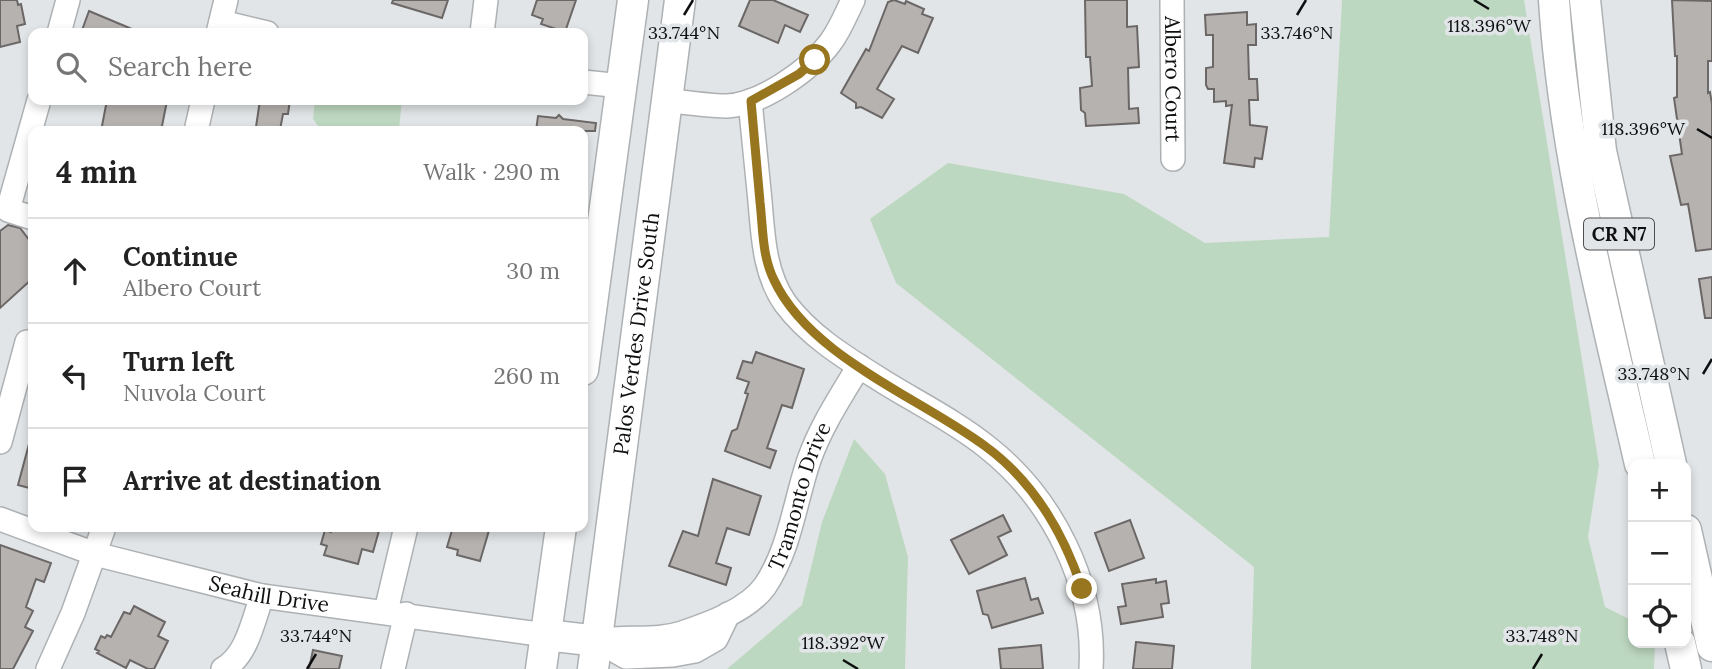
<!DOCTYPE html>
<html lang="en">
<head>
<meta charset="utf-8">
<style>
	body { margin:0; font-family:Lora,serif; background:#f6f6f6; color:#222 }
	.controls { position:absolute; right:21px; bottom:21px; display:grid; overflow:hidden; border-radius:14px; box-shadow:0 4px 10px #0003 }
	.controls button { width:63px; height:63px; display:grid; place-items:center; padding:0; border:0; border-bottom:2px solid #e0e0e0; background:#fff; color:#222; font:35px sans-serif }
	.stop { position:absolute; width:21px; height:21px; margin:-16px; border:5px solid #97761f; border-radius:50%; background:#fff }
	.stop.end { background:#97761f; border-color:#fff; box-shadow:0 2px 7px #0008 }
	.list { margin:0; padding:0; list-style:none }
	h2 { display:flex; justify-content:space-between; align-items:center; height:91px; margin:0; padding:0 28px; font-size:30px }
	h2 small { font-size:23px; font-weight:400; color:#767676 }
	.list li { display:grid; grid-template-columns:46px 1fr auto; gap:21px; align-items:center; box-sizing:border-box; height:105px; padding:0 28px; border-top:2px solid #e0e0e0 }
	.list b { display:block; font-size:26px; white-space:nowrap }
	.list p { margin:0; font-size:23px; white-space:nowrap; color:#767676 }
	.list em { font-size:23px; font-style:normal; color:#767676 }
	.icon { flex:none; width:38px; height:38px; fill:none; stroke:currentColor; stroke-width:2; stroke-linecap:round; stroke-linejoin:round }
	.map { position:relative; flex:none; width:1712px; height:669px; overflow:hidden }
	.search { position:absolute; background:#fff; box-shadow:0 4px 10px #0003; left:28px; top:28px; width:560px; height:77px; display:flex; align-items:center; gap:18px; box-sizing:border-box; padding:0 24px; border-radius:14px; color:#767676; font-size:26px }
	.panel { position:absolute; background:#fff; box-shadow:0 4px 10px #0003; left:28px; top:126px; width:560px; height:406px; border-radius:14px }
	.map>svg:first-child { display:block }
	.green { fill:#bdd8c0 }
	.building { fill:#b6b2b0; stroke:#6b6766; stroke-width:2 }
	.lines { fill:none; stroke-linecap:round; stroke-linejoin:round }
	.minor-casing { stroke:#aeb1b3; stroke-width:26 }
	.major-casing { stroke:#aeb1b3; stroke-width:33 }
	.minor { stroke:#fff; stroke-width:23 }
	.major { stroke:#fff; stroke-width:30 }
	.route { stroke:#97761f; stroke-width:9 }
	.ticks { fill:none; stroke:#0e0f10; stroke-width:2.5 }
	.labels { text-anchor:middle; stroke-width:7; stroke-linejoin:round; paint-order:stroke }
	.shield { fill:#e2e5e7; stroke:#4e4f50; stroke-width:2 }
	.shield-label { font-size:19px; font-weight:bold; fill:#0e0f10 }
	.street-label { font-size:21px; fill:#0e0f10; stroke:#e2e5e7 }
	.ticks-label { font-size:18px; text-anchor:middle; fill:#0e0f10; stroke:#e2e5e7; stroke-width:7; stroke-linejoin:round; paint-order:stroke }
</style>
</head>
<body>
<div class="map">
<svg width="1712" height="669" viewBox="0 0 1712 669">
	<rect width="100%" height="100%" fill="#e2e5e7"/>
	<path class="green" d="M1342,0H1524L1599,465L1588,537L1605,607L1633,621V643H1655L1654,669H1251L1254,567L896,283L870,219L948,163L1124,194L1205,243L1329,237Z
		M315,100H402L399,129L396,131H312L319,127L313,119Z
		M854,439L885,474L908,557L905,669H727L802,605L822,522Z"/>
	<path class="building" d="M0,0H17L18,5L21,4L25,24L17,26L20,42L0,47Z
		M393,0H448L442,18L392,3Z
		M537,0H576L565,32L541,24L543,19L532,15Z
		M750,0H773L808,15L800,32L785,25L778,43L739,26Z
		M894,0L905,4L906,1L924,9L922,14L933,18L918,53L902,46L877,89L894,99L882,118L861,107L856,108V103L841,93L866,49L869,51L888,2Z
		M1085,0H1127V27L1137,26L1139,67L1128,68L1129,109L1138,108L1139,123L1086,126L1085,113L1081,110L1080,88L1092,86L1090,57H1086Z
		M1672,0L1712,1V61H1708V93L1710,92L1712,104V249L1696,251L1688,204L1681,205L1670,156L1682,154L1674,98L1677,97V56H1675Z
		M89,11L139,32V33H81Z
		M1247,12V25L1256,24V45H1248L1249,79H1257L1258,100H1249L1250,125L1267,127L1262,159L1255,158L1254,167L1224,163L1232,105L1226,106V101L1214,102V89H1208L1206,85V68L1213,67V35H1206L1205,15Z
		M107,100L167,101L161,131H101Z
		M260,100H290L288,114H283L280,130L256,127Z
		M559,115L563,119L596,123L595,131H536L538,116L556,118Z
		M8,225L20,228L33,245V278L0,308V231Z
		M1712,277V318H1705L1699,279Z
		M756,352L804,369L792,408L782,405L767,448L776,451L770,468L725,451L732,431L737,429L748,394L745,393L749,382L737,378L743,361L752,363Z
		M29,444H33V489L18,485Z
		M713,479L761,496L749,535L727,528L716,563L731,568L726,585L669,566L683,531L698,536Z
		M1003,515L1011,531L998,537L1007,555L969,574L951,540Z
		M1130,520L1144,558L1109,571L1095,533Z
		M332,527H380L373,552L362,549L358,564L324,555L327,546L321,544L325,530L331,532Z
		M453,527H490L480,561L457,555L458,550L447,547Z
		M0,545L51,563L44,582L36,579L26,607L33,611L25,627L33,631L13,669H0Z
		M1025,578L1031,600L1038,598L1043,613L992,628L988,615L983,614L977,591Z
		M1156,579V583L1166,581L1169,603L1161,604L1163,617L1121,624L1118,607L1126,606L1122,584Z
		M134,606L165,622L158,636L168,641L154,669H148L130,660L126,668L97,653L99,651L95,649L101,636L105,638L107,635L111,637L124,612L130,614Z
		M1136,642L1174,646L1172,669H1133Z
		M1041,645L1043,669H1001L999,649Z
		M313,650L342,656L339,669H309Z"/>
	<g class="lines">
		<g class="minor-casing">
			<g id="minor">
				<path id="s1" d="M1172,0L1173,159"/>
				<path d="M221,22L267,33"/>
				<path d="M59,33L68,0"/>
				<path d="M218,33L226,0"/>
				<path d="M482,33L486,0"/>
				<path d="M583,82L622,86"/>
				<path d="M668,101C687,102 708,106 727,106C762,104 810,70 830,43C840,30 846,14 853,0"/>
				<path d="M750,101C753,131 756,161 759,191C763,228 762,270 785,303C810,337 849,360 884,382C918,403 956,422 987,447C1053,499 1096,585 1091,669"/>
				<path d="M196,131L203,100"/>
				<path d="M33,218L8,210L39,100"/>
				<path d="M0,442L27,342"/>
				<path id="s2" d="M0,519L95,554L262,596L546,635"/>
				<path d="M386,611L406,527"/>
				<path id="s3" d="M598,641C626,635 655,642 682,633C709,624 748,610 765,586C790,549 795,501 809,460C821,426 841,396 859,366"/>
				<path d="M598,641L626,657L673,655L695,651L716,639L728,614"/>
				<path d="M48,669L73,613L104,527"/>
				<path d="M223,669C247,656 253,621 262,596"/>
				<path d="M393,669L406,614"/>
			</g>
		</g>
		<g class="major-casing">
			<g id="major">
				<path d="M1554,0C1564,157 1605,311 1640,464"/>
				<path d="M1585,0L1601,151L1671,464"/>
				<path d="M583,370L633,0"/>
				<path d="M1686,530L1712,646"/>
				<path d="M546,635L598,641"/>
				<path d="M1680,643L1686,669"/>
				<path d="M541,669L561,527"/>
				<path id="s4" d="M593,669L680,0"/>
			</g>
		</g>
		<use href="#minor" class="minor"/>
		<use href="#major" class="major"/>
	</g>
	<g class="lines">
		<path class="route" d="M815,60L799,74L751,101C754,134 757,168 760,202C763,228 762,256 774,280C810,357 919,397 985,446C1033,481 1064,534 1082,589"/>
	</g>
	<path class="ticks" d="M1474,0L1489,9M684,15L693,0M1297,15L1306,0M1697,129L1712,138M1703,374L1712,359M843,660L858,669M307,669L316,654M1533,669L1542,654"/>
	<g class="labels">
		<rect class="shield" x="1584" y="218.5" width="70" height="31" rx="5"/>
		<g class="shield-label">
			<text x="1619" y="241">CR N7</text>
		</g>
		<g class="street-label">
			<text dy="7" stroke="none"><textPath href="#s1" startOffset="79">Albero Court</textPath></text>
			<text dy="7" stroke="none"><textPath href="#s4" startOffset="338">Palos Verdes Drive South</textPath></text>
			<text dy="7" stroke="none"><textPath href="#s3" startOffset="278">Tramonto Drive</textPath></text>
			<text dy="7" stroke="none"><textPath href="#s2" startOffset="280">Seahill Drive</textPath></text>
		</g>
	</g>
	<g class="ticks-label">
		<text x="1489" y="32">118.396°W</text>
		<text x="684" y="39">33.744°N</text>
		<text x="1297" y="39">33.746°N</text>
		<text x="1643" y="135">118.396°W</text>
		<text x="1654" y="380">33.748°N</text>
		<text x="316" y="642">33.744°N</text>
		<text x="1542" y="642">33.748°N</text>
		<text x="843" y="649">118.392°W</text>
	</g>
</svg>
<div class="controls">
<button>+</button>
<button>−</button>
<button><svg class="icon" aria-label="locate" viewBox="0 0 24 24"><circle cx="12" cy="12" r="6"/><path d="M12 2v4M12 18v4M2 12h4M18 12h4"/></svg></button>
</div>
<div class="stop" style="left:815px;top:60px"></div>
<div class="stop end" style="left:1082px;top:589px"></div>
<div class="search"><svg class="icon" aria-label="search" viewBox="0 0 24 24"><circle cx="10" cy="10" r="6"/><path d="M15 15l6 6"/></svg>Search here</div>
<section class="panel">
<h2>4 min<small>Walk · 290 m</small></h2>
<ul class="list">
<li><svg class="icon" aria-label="ahead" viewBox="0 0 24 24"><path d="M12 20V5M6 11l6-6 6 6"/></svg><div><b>Continue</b><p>Albero Court</p></div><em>30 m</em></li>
<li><svg class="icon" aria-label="left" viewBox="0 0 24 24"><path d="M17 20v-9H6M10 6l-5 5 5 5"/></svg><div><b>Turn left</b><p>Nuvola Court</p></div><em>260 m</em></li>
<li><svg class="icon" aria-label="arrive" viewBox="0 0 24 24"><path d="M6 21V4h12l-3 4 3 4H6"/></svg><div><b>Arrive at destination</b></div></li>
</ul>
</section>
</div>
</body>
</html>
